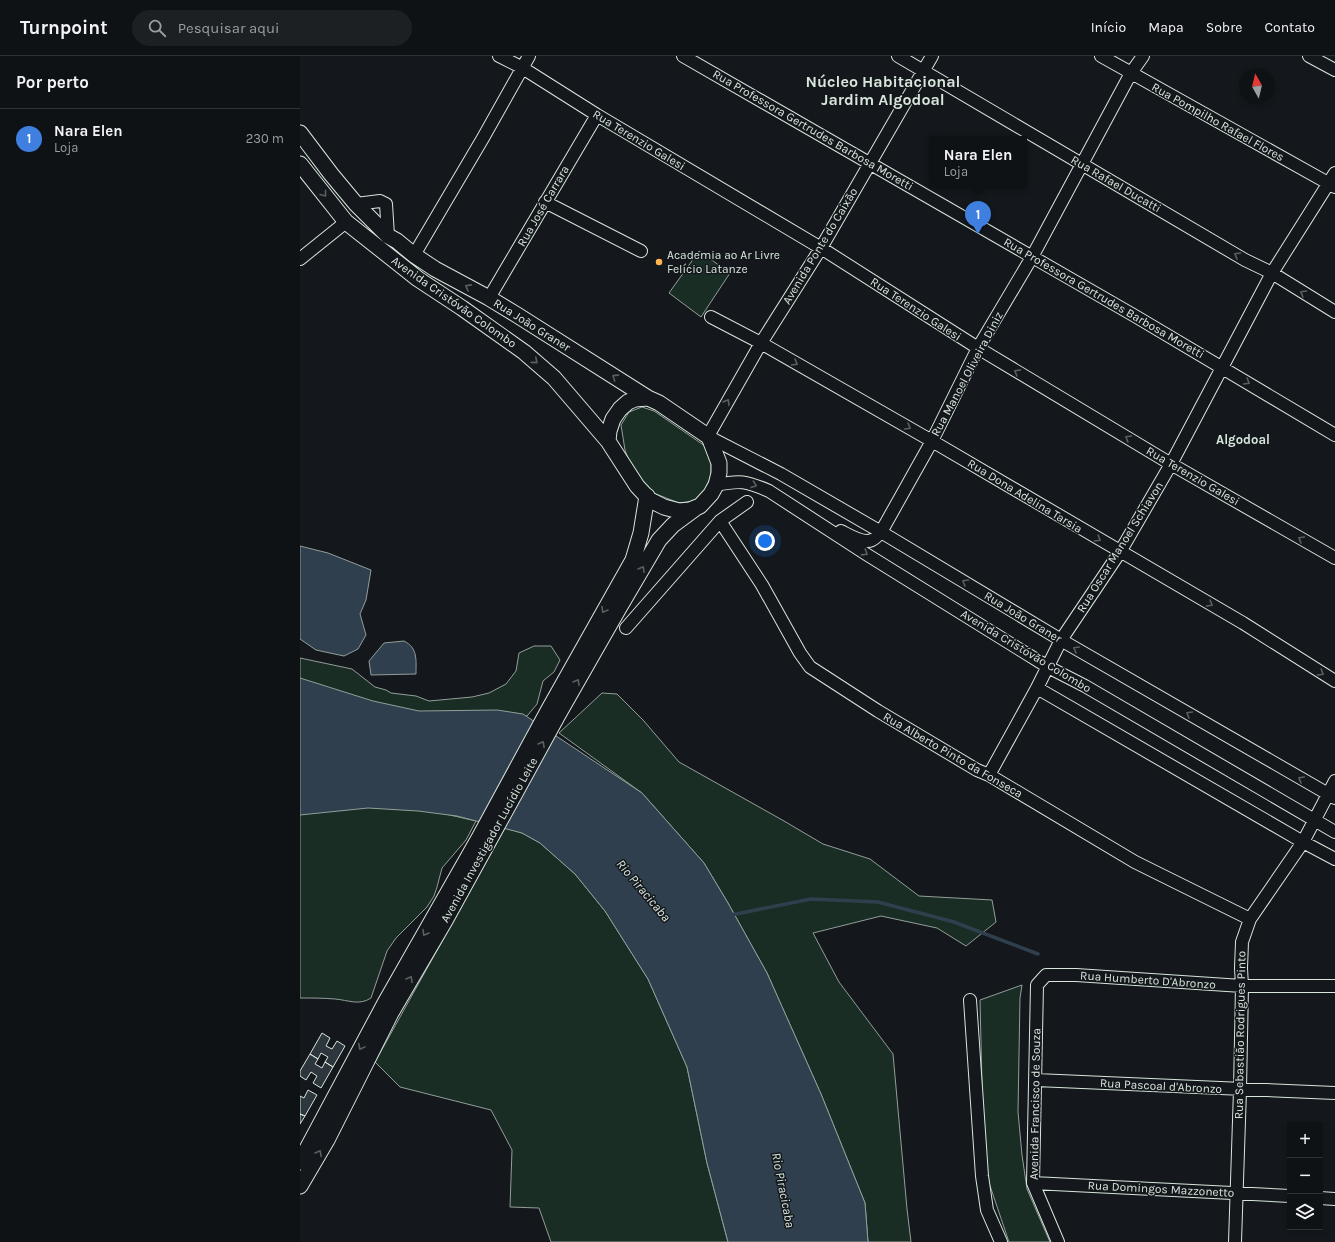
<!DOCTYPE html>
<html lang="pt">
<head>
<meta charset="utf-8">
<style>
	body { margin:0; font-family:Karla,sans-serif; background:#1d2022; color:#f1f3f6 }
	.controls { position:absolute; right:12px; bottom:12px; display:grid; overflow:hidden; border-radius:0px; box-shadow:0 2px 6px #0003 }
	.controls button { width:36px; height:36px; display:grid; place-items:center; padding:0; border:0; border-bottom:1px solid #2f3234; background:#0f1215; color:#f1f3f6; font:20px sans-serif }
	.compass { position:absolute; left:939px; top:12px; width:36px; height:36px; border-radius:50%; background:#0f1215; box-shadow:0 2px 6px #0003; rotate:352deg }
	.you { position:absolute; left:465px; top:485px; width:14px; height:14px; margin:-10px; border:3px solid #fff; border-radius:50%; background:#1a73e8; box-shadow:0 0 0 6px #1a73e833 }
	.badge { display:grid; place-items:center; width:26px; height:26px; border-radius:50%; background:#b45309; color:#fff; font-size:13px; font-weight:700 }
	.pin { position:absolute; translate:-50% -33px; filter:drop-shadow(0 1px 2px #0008) }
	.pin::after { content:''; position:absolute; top:21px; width:14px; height:12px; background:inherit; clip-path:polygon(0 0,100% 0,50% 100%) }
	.popup { position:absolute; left:629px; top:80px; width:98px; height:52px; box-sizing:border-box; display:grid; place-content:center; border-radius:0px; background:#0f1215; filter:drop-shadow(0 1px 3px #0005); font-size:13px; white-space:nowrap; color:#9b9ea0 }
	.popup b { font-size:15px; color:#f1f3f6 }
	.popup::after { content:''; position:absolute; left:50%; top:100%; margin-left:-8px; border:8px solid transparent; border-top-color:#0f1215 }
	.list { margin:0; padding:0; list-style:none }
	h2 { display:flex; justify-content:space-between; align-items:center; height:52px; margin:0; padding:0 16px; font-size:17px }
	h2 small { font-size:13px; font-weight:400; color:#9b9ea0 }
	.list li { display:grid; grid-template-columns:26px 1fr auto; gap:12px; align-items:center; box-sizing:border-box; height:60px; padding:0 16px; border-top:1px solid #2f3234 }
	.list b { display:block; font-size:15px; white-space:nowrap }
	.list p { margin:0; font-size:13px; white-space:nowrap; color:#9b9ea0 }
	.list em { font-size:13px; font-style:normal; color:#9b9ea0 }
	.icon { flex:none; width:22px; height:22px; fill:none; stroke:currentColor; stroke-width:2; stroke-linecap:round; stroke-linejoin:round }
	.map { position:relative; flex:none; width:1035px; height:1186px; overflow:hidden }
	header { display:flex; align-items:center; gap:24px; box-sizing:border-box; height:56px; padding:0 20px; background:#0f1215; border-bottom:1px solid #2f3234 }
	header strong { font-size:19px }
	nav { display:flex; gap:22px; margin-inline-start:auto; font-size:14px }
	.search { width:280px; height:36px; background:#1d2022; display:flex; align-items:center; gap:10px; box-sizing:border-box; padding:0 14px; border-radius:22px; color:#9b9ea0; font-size:15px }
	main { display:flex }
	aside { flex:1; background:#0f1215 }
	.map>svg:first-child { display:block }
	.green { fill:#1a2d24; stroke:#939e99 }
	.water { fill:#2f3f4d; stroke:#939e99 }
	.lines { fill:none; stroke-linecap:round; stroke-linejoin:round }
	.stream { stroke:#2f3f4d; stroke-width:3.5 }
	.building { fill:#2c363c; stroke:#d8e6dc }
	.minor-casing { stroke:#d8e6dc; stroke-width:14 }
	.major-casing { stroke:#d8e6dc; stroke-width:17 }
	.minor { stroke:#14181c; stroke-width:12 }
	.major { stroke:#14181c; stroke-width:15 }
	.oneway { stroke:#59605f }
	.poi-dot { fill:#ffb74d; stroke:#14181c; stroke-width:1.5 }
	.labels { text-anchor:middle; stroke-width:3; stroke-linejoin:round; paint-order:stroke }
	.street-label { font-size:12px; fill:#d8e6dc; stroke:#14181c }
	.poi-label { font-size:12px; fill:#d8e6dc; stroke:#14181c; text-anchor:start }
	.neighbourhood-label { font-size:13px; font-weight:bold; fill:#d8e6dc; stroke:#14181c }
	.water-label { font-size:13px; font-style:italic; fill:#d8e6dc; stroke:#14181c }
	.district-label { font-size:16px; font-weight:bold; fill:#d8e6dc; stroke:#14181c }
</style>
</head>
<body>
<header>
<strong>Turnpoint</strong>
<div class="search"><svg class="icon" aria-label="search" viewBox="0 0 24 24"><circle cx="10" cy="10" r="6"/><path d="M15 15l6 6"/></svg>Pesquisar aqui</div>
<nav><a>Início</a><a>Mapa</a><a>Sobre</a><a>Contato</a></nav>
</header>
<main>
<aside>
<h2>Por perto<small></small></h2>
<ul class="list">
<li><span class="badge" style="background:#3f7fe0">1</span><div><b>Nara Elen</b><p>Loja</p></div><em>230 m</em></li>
</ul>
</aside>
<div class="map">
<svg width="1035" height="1186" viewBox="0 0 1035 1186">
	<rect width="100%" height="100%" fill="#14181c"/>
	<path class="green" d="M399,195L430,217L401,261L369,237Z
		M342,351L354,355L405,390L411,405V420L404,436L394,445L379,447L351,436L333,416L325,394L321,369L329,356Z
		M234,590H251L260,604L254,616L243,625L237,648L227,660L161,665L0,637V602L52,613L75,631L86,634L91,637L116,640L129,645L172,641L189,637L206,628L216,615L219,597Z
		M302,637L317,638L343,664L379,706L484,765L523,788L570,803L619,840L692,844L696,866L666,890L637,872L581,860L513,877L539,926L593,998L607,1153L611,1186H568L565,1147L521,1038L467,917L428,847L404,807L342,737L259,677Z
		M80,743L176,765L166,784L142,812L137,831L134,840L127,851L96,882L87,895L71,942C59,950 48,944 35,943C23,942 12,942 0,942V757Z
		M205,772L222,777L240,787L275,818L305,855L348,923L387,1011L407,1107L428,1186H251L239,1152L210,1151L212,1094L191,1054L100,1031L75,1006Z
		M722,929L720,942L718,1056L722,1099L727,1133L750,1186H709L686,1118L683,1071L680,944Z"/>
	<path class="water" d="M0,490L28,497L71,514L66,544L60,558L66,579L58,593L44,600L16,594L0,583Z
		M104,585C118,592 116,604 116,618L71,619L69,605L84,587Z
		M0,622L73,645L119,655L197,654L223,658L342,737L404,807L428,847L467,917L521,1038L565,1147L568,1186H428L407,1107L387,1011L348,923L305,855L275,818L240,787L222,777L157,760L118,755L68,752L0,759Z"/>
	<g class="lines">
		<path class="stream" d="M431,859L511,843L578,846L654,866L738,898"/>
	</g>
	<path class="building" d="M22,977L30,982L26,990L32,993L37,985L45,990L33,1011L25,1006L28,1001L21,997L18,1003L10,998Z
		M10,998L18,1003L15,1008L22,1012L25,1006L33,1011L21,1032L13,1027L17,1020L11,1016L6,1024L0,1020V1015Z
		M8,1034L17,1039L5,1060L0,1058V1040L4,1042Z
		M0,1058L5,1060L0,1068Z"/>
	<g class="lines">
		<g class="minor-casing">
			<path id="minor" d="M199,0L221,11L297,59L521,192L678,292L871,408L1035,502
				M383,0L835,260L1035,379
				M598,0L945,204L972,217L1035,256
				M801,0L1035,131
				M1009,0L1035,14
				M245,146L341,195
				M56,148L80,145L86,148L88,180
				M114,199L183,82L229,0
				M0,203L46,166
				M189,242L297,59
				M411,261L461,287L632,385L943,567L1035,625
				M408,380L461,287L521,192L632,0
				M409,381L481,418L581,476L761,584L1035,742
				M416,429C440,424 446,425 469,435L566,498L748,611L785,630L1035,776
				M420,465L462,529L500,597L510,611L578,655L677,714L689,719L835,806L950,863
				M541,475C549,479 563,488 572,484C575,483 578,479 581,476L632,385L678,292L732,201L831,17L843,0
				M326,572L420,465L447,446
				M737,632L1003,786L1035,803
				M689,719L737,632L761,584L820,496L871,408L972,217L1035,117
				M670,944L682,1120L687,1154L701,1186
				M736,1024L1035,1037
				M733,1127L990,1140
				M1020,1142L1035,1143
				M758,1186L733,1127L737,929L746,919H776L942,930H1035
				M935,1186L940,1034L942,930L941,912L942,886L950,863L1003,786L1035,725"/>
		</g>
		<g class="major-casing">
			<path id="major" d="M0,77L31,118L56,148L88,180L97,185L114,199L135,213L189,242L217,259L348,342
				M0,108L46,166L118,223L162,252L224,296L254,322L308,385
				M348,342L359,347L409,381L419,407V417L416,429L411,438L400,450L390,454L379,455L364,451L350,444L337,430L308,385L309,375L313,363L320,353L328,346L335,343Z
				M0,1106L85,947L179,782L249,653L333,504L341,477L347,440
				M0,1130L27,1084L91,957L146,863L258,659L319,552L359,484L373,469L396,452"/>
		</g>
		<use href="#minor" class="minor"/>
		<use href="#major" class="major"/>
	</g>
	<defs><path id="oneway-chevron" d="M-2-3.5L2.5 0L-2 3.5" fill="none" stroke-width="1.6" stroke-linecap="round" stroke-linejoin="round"/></defs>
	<g class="oneway">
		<use href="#oneway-chevron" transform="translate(24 138) rotate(52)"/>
		<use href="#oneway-chevron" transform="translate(937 199) rotate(-150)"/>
		<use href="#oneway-chevron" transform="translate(168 231) rotate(-152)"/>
		<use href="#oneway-chevron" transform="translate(1003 237) rotate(-149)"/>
		<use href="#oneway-chevron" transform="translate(235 305) rotate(41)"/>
		<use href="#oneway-chevron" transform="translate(495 307) rotate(30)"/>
		<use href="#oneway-chevron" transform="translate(717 316) rotate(-149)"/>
		<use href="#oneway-chevron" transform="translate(315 321) rotate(-147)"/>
		<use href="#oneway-chevron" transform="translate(947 326) rotate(31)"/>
		<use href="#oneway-chevron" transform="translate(427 346) rotate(-60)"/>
		<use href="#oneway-chevron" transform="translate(608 371) rotate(30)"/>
		<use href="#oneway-chevron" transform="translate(828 382) rotate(-149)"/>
		<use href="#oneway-chevron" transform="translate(454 429) rotate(20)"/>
		<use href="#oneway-chevron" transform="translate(798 483) rotate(31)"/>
		<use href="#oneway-chevron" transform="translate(1001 483) rotate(-150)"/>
		<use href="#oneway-chevron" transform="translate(565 497) rotate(32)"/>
		<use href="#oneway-chevron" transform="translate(342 513) rotate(-60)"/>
		<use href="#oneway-chevron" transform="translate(665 526) rotate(-149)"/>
		<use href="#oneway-chevron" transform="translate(910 548) rotate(30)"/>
		<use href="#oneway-chevron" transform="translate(304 554) rotate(121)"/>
		<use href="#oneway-chevron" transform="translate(776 593) rotate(-150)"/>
		<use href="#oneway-chevron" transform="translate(1021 617) rotate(31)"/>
		<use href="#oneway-chevron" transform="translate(277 626) rotate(-60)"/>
		<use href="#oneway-chevron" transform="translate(889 658) rotate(-150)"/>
		<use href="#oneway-chevron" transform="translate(242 688) rotate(-61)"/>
		<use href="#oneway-chevron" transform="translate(1001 723) rotate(-150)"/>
		<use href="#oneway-chevron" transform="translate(125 877) rotate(120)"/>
		<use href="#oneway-chevron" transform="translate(110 923) rotate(-60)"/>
		<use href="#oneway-chevron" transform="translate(61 991) rotate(118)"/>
		<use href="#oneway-chevron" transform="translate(19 1097) rotate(-60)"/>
	</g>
	<circle class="poi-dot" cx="359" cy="206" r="4"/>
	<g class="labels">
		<g class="street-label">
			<text transform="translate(918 66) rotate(29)" y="4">Rua Pompilho Rafael Flores</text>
			<text transform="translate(513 74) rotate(30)" y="4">Rua Professora Gertrudes Barbosa Moretti</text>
			<text transform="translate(339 84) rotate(31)" y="4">Rua Terenzio Galesi</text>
			<text transform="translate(816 128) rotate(30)" y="4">Rua Rafael Ducatti</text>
			<text transform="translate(243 150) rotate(-60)" y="4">Rua José Carrara</text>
			<text transform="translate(520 190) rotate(-59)" y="4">Avenida Ponte do Caixão</text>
			<text transform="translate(804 242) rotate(30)" y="4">Rua Professora Gertrudes Barbosa Moretti</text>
			<text transform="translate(154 246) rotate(35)" y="4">Avenida Cristóvão Colombo</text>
			<text transform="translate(616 253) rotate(33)" y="4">Rua Terenzio Galesi</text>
			<text transform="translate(232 269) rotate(32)" y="4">Rua João Graner</text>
			<text transform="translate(667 318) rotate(-62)" y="4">Rua Manoel Oliveira Diniz</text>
			<text transform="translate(893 420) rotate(30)" y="4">Rua Terenzio Galesi</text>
			<text transform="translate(725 440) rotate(31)" y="4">Rua Dona Adelina Tarsia</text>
			<text transform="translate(820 491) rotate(-58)" y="4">Rua Oscar Manoel Schiavon</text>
			<text transform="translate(723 561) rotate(31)" y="4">Rua João Graner</text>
			<text transform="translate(726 595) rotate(31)" y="4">Avenida Cristóvão Colombo</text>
			<text transform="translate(653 699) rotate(30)" y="4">Rua Alberto Pinto da Fonseca</text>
			<text transform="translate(189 784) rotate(-61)" y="4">Avenida Investigador Lucídio Leite</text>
			<text transform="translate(848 924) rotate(4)" y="4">Rua Humberto D'Abronzo</text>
			<text transform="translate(940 979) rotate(-89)" y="4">Rua Sebastião Rodrigues Pinto</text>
			<text transform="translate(861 1030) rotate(3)" y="4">Rua Pascoal d'Abronzo</text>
			<text transform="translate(735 1048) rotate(-89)" y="4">Avenida Francisco de Souza</text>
			<text transform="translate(861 1133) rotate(3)" y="4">Rua Domingos Mazzonetto</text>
		</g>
		<g class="poi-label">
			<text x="367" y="203">Academia ao Ar Livre<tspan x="367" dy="14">Felício Latanze</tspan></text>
		</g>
		<g class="neighbourhood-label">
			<text x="943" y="388">Algodoal</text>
		</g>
		<g class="water-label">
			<text transform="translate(344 834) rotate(50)" y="5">Rio Piracicaba</text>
			<text transform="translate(484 1134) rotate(79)" y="5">Rio Piracicaba</text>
		</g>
		<g class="district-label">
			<text x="583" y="31">Núcleo Habitacional<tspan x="583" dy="18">Jardim Algodoal</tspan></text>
		</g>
	</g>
</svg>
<div class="controls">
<button>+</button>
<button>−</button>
<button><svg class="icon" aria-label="layers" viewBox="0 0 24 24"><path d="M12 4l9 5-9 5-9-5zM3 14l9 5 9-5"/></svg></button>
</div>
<svg class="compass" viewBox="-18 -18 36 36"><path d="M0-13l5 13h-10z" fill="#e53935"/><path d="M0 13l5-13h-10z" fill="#9b9ea0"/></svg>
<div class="you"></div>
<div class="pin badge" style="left:678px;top:178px;background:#3f7fe0">1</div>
<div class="popup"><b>Nara Elen</b>Loja</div>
</div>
</main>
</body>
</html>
